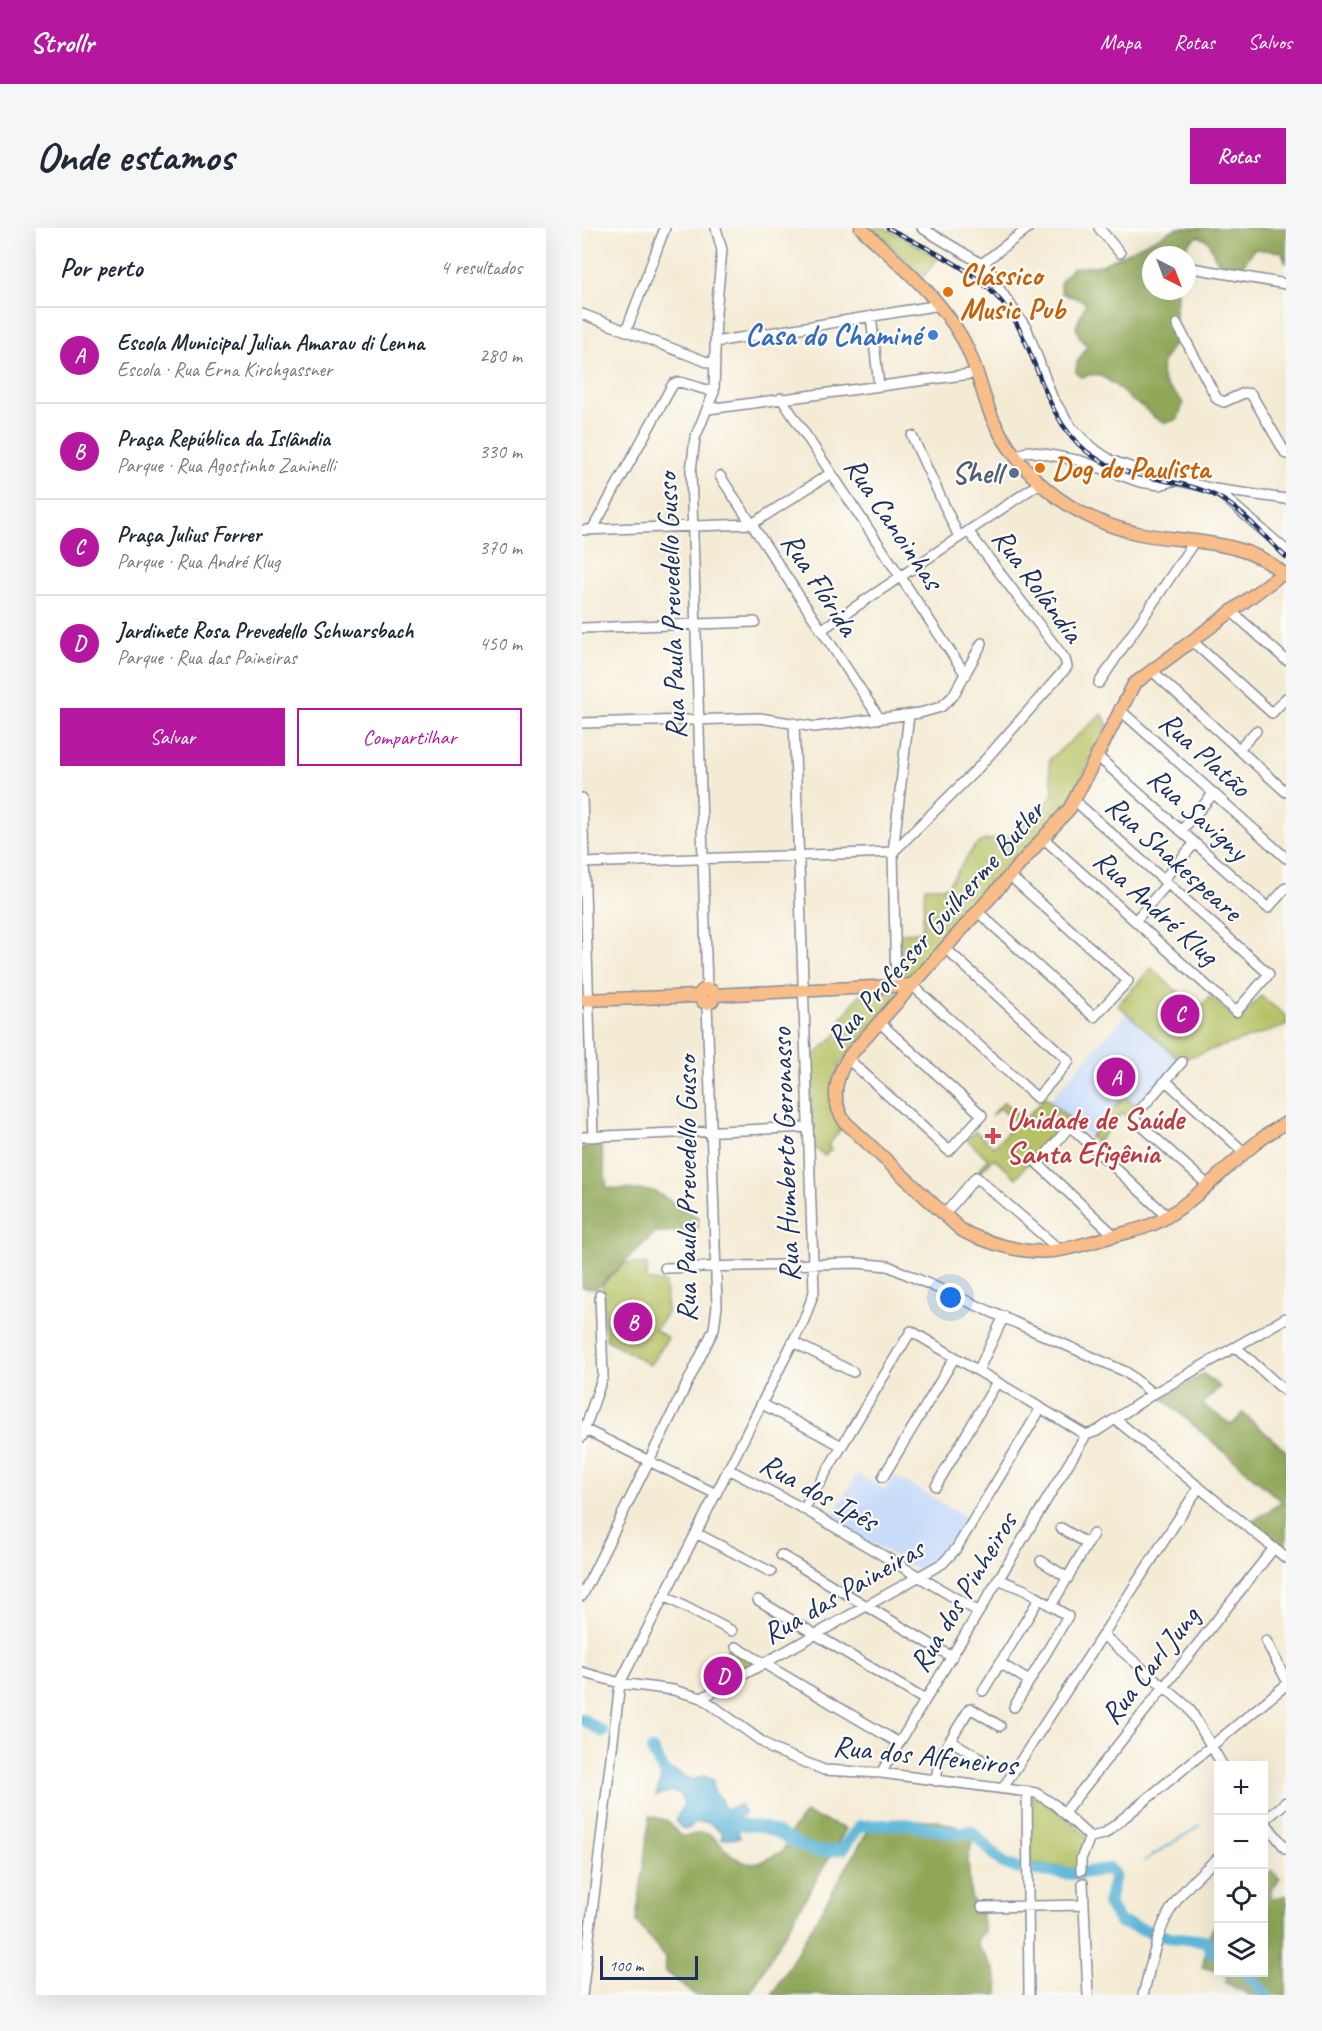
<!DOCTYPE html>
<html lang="pt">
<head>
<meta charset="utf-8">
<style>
	body { margin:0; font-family:Caveat,sans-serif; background:#f6f6f7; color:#1f2937 }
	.controls { position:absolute; right:18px; bottom:18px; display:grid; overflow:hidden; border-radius:0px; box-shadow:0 6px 24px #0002 }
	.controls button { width:54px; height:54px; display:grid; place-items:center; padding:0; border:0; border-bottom:2px solid #e0e1e3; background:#fff; color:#1f2937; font:30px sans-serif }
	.compass { position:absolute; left:560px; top:18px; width:54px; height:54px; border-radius:50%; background:#fff; box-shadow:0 6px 24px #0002; rotate:138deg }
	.scale { position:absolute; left:18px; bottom:15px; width:98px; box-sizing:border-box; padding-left:6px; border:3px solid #1b2f5e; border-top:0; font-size:16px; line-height:21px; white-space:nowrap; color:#1b2f5e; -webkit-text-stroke:4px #fdfcf7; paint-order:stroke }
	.you { position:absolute; left:369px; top:1070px; width:21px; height:21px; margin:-15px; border:4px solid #fff; border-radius:50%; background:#1a73e8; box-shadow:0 0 0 9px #1a73e833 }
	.badge { display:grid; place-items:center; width:39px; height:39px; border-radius:50%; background:#b5179e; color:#fff; font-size:20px; font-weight:700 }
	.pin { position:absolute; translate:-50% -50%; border:3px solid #fff; box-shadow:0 2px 6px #0006 }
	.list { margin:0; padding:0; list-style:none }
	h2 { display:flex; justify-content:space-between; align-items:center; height:78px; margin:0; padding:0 24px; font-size:26px }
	h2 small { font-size:20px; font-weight:400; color:#747a83 }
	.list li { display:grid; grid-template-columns:39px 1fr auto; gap:18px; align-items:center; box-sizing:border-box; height:96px; padding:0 24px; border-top:2px solid #e0e1e3 }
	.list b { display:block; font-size:22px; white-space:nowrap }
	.list p { margin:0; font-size:20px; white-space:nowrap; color:#747a83 }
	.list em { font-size:20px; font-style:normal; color:#747a83 }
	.actions { display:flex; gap:12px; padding:18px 24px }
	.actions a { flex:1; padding:14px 0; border:2px solid #b5179e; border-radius:0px; text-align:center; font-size:21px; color:#b5179e }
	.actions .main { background:#b5179e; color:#fff }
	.icon { flex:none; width:33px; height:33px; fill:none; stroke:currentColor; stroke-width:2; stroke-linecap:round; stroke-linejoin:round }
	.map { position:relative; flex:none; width:704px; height:1767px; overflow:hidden; border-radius:0px }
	header { display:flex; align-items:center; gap:36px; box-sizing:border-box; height:84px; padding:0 30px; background:#b5179e; color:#fff }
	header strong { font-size:28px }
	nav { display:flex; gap:33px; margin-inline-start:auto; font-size:21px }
	.intro { display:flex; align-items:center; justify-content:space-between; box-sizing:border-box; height:144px; padding:0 36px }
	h1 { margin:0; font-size:42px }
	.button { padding:15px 27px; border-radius:0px; background:#b5179e; color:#fff; font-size:21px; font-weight:700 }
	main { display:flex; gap:36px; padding:0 36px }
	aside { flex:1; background:#fff; border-radius:0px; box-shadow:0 6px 24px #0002 }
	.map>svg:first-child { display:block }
	.built { fill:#c9dcf9 }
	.green { fill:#b5c163; stroke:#687860; stroke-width:1.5 }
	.forest { fill:#90a759; stroke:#566b5c; stroke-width:1.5 }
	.water { fill:#5bb5d8; stroke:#3b729b; stroke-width:1.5 }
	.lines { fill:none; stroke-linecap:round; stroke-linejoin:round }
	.stream { stroke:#5bb5d8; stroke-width:2 }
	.river { stroke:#5bb5d8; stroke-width:12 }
	.minor-casing { stroke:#888d99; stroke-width:12 }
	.major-casing { stroke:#888d99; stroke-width:15 }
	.minor { stroke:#fff; stroke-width:9 }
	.major { stroke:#f8bd89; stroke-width:12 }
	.rail-casing { stroke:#1b2f5e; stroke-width:4.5 }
	.rail { stroke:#fdfcf7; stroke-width:2; stroke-dasharray:7; stroke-linecap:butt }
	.food-dot { fill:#e8710a; stroke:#fdfcf7; stroke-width:2 }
	.shop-dot { fill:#3f7fe0; stroke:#fdfcf7; stroke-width:2 }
	.service-dot { fill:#5c6f8a; stroke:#fdfcf7; stroke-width:2 }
	.health-dot { fill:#e0444e; stroke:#fdfcf7; stroke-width:2 }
	.labels { text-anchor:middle; stroke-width:4.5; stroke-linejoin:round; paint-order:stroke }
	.food-label { font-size:30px; font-weight:bold; fill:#c56008; stroke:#fdfcf7; text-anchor:start }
	.shop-label { font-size:30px; font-weight:bold; fill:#366cbe; stroke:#fdfcf7; text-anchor:end }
	.service-label { font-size:30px; font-weight:bold; fill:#4e5e75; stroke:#fdfcf7; text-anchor:end }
	.street-label { font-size:30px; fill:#1b2f5e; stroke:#fdfcf7 }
	.health-label { font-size:30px; font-weight:bold; fill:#be3a42; stroke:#fdfcf7; text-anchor:start }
</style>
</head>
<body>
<header>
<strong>Strollr</strong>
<nav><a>Mapa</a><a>Rotas</a><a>Salvos</a></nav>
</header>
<div class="intro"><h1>Onde estamos</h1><a class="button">Rotas</a></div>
<main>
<aside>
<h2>Por perto<small>4 resultados</small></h2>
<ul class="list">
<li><span class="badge">A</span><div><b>Escola Municipal Julian Amarau di Lenna</b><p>Escola · Rua Erna Kirchgassner</p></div><em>280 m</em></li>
<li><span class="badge">B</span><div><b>Praça República da Islândia</b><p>Parque · Rua Agostinho Zaninelli</p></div><em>330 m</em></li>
<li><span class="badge">C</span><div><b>Praça Julius Forrer</b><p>Parque · Rua André Klug</p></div><em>370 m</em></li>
<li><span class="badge">D</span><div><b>Jardinete Rosa Prevedello Schwarsbach</b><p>Parque · Rua das Paineiras</p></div><em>450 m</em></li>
</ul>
<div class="actions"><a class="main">Salvar</a><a>Compartilhar</a></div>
</aside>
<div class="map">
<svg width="704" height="1767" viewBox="0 0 704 1767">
	<rect width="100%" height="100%" fill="#fdfcf7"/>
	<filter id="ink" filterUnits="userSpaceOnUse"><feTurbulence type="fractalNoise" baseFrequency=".0167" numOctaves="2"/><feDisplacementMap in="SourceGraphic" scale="12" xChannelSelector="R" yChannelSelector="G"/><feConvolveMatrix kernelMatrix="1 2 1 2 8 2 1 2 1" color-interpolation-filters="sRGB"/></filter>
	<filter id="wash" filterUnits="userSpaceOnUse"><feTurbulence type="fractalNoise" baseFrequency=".008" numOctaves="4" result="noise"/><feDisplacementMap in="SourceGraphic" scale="24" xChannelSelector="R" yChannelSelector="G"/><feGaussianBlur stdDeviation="1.35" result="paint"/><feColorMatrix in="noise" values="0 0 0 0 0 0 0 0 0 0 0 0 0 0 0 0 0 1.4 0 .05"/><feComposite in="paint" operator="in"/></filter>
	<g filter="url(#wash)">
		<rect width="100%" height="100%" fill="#f4ebd4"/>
		<path class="built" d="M545,785L596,831L555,878L542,868L508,909L467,873Z
			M275,1246L303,1262L313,1248L386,1290L360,1327L336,1342L249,1291Z"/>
		<path class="green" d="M289,0H303L357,29L342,48Z
			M520,486L526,496L488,573L329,754L317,755L316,706L340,703L343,659H365L392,619L400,613L427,609L469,570C475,557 464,544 468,531Z
			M569,740L616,782L628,768L656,793L679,768L704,788V798L598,832L536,777Z
			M319,764L257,837L261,898L246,918L249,921L243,928L230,918L228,831L255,806L261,788L279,765Z
			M542,868L555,878L545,889L540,885L515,915L508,909Z
			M463,869L488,891L449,937L446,935L434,950L412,930L398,944L396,943L406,931L385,912L393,903L412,919L434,895L418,880L409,888L422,874L442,892Z
			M43,1035L65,1037V1052L83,1055L85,1085L73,1102L86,1110L68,1137L24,1111L20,1057Z
			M147,1419L174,1435L126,1462Z
			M449,1567L462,1572L506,1609L496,1641L448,1635Z"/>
		<path class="forest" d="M595,0H704V36L700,24L672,21L660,39C640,41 632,33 627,14L617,8C608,13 602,17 605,27H569V63H595L593,102L595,113C585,125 572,141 584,157C589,163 596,167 601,175L596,191C575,199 575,190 561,179C557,176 552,175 549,172C540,163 528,151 516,147C510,145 504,148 498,149L494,144L495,134L506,118L498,110L494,99L504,75C496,69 489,70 480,65L478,55L490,40L520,37Z
			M19,918L25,960L72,963L117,990L115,1003L74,1004L14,1061L0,1059V919Z
			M622,1146L638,1159L620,1176L650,1197L661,1185L704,1223V1322L671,1293L700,1274L580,1170Z
			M223,1585L264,1601L167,1767H113L83,1743L84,1730L54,1693L68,1588L86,1593L98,1608C108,1609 116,1603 126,1606C131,1608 136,1613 140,1618C164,1642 172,1639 201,1623L210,1602Z
			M353,1592L392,1605L386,1631L388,1662L390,1672L399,1680L402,1705L396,1710L395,1718C406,1730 419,1750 416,1767H190L287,1601L309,1595Z
			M690,1642L698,1651L689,1661L690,1672L704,1667V1767H668L644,1755L645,1748L637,1745L682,1744V1649Z
			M636,1691V1744L620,1739L629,1704Z"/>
		<path class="water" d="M81,1542H90L111,1552L122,1548L131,1552V1562L140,1573L141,1579L145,1581L158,1577L163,1586L153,1590L158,1610L139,1611L141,1606L126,1594L113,1595L106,1601L100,1600L95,1595L94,1589C102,1581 104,1576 98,1565L90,1563L74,1568Z"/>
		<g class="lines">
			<path class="stream" d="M562,1633L619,1597
				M533,1647L536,1646"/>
			<path class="river" d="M0,1491L21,1504
				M70,1522L81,1542L93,1552
				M144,1589C163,1602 171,1594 189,1602C217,1614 224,1629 260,1621L278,1598L324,1596L376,1606L389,1603L421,1635L437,1641
				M452,1642L492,1646L528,1641L533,1647L526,1676L538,1694L585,1709L625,1713L630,1725H636
				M664,1744L684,1767"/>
		</g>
	</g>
	<g filter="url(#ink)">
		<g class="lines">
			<g class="minor-casing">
				<path id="minor" d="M340,0L408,41L416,59L445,101L470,169L489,199L509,219L530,233L576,248L632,261L704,271
					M517,0L538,25
					M401,35L446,0
					M610,40L704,56
					M0,86L133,137
					M289,88L297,158
					M595,96L635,171L642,174L662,165L669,166L704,226
					M44,103L83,0
					M133,114L358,77
					M199,170L384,447
					M126,181L396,145
					M330,208L377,309
					M434,228L447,223L499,233L558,254L578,257L593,252
					M138,248L298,491
					M634,262L704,322
					M0,302L170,296L249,245
					M10,302L91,156L98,154L132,164
					M649,383L704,432
					M0,400L173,394
					M239,402L458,255
					M609,412L690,485L704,470
					M569,442L704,564
					M517,455L612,314
					M537,481L704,630
					M0,495L178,490L233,499L338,485L359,479L371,468L400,415
					M657,521L674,503
					M515,528L686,680L704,660
					M0,570L11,909
					M599,603L632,565
					M461,610L654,784L687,746L493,573
					M0,635L311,624L396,540L485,439L483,431L386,303
					M581,652L613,615
					M396,684L512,789L546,753L428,648
					M553,693L585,656
					M330,757L455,870L487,833L363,720
					M314,759L311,624L327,487
					M125,760L109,243L113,210L132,164L134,84L140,22L134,0
					M265,830L367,923L400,887L297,794
					M600,834L551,890L627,958
					M584,853L663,925
					M0,909L227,899
					M362,987L394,949L479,1023
					M533,1008L456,936L488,898L586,989
					M83,1040L274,1035L306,1038L544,1144L571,1166
					M211,1114L271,1144
					M655,1120L704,1164
					M396,1143L422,1088
					M180,1176L260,1218
					M533,1191L704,1330
					M0,1200L134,1266
					M504,1207L515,1203L571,1166L704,1090
					M0,1209L21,1148L18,1067
					M146,1241L222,1281L397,1384
					M301,1249L373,1129
					M354,1258L415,1154
					M222,1281L329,1103L504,1207
					M479,1300L506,1316
					M114,1305L189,1344
					M199,1327L370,1429
					M459,1333L486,1350
					M416,1351L443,1362L486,1388L432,1479
					M0,1368L132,1101L135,1078L125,775
					M82,1368L150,1403
					M176,1372L343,1472
					M469,1378L511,1306
					M521,1407L607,1480L641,1538
					M684,1413L704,1451
					M154,1419L317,1515
					M418,1435L447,1453
					M0,1444L38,1455L91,1462L120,1470L190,1521L242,1542L299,1545L454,1565L473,1577L508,1609
					M401,1463L457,1371
					M120,1470L361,1335L374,1321L459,1180
					M368,1512L399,1531
					M299,1545L504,1207
					M354,1553L357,1530L388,1480L418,1498
					M421,1560L617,1259
					M445,1563L447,1767
					M482,1585L692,1320
					M682,1593L704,1621
					M682,1593L704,1574
					M508,1609L522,1606L704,1457
					M499,1642V1631L508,1609
					M501,1655L506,1767
					M400,1679L502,1677
					M0,1767L38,1455L222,1092L232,1064L212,495
					M561,1767C579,1698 579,1678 636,1630"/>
			</g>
			<g class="major-casing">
				<path id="major" d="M279,0C315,34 355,66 380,110C393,132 398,158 407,182C420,216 447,249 476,270C501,288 529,300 559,306C609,315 666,311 704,348
					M701,345L552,456L488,580L269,826C254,846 247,872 263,894L378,1001C388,1008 400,1011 411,1015C461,1031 482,1022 531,1008C550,1003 570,999 586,988C629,961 660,919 704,895
					M118 768a7 7 0 1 1 14 0a7 7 0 1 1-14 0Z
					M132,767L330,757
					M0,772L117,768"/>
			</g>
			<use href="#minor" class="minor"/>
			<use href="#major" class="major"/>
			<g class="rail-casing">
				<path id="rail" d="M306,0C352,24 406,46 433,93C458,136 463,189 504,223C544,255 590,247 632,267C660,280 682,309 704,329"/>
			</g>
			<use href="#rail" class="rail"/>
		</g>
	</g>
	<g class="food-dot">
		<circle cx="366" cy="64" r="6"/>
		<circle cx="458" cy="240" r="6"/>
	</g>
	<circle class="shop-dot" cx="351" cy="107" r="6"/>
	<circle class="service-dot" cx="432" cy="245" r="6"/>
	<path class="health-dot" d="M408 899h6v6h6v6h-6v6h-6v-6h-6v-6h6z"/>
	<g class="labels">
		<g class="food-label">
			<text x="378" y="57">Clássico<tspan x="378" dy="34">Music Pub</tspan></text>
			<text x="470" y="250">Dog do Paulista</text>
		</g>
		<g class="shop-label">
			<text x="339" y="117">Casa do Chaminé</text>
		</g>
		<g class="service-label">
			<text x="420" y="255">Shell</text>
		</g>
		<g class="street-label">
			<text transform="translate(312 295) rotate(56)" y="10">Rua Canoinhas</text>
			<text transform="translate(238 356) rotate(57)" y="10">Rua Flórida</text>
			<text transform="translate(456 357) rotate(54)" y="10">Rua Rolândia</text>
			<text transform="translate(89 378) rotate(-92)" y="10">Rua Paula Prevedello Gusso</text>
			<text transform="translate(623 526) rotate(42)" y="10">Rua Platão</text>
			<text transform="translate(616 586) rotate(42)" y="10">Rua Savigny</text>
			<text transform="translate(592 630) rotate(42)" y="10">Rua Shakespeare</text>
			<text transform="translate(574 679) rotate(42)" y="10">Rua André Klug</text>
			<text transform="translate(353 696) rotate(-49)" y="10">Rua Professor Guilherme Butler</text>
			<text transform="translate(203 927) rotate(-92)" y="10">Rua Humberto Geronasso</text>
			<text transform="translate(104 961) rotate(-90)" y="10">Rua Paula Prevedello Gusso</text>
			<text transform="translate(237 1264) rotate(29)" y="10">Rua dos Ipês</text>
			<text transform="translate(261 1363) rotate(-30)" y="10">Rua das Paineiras</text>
			<text transform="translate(381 1364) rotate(-59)" y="10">Rua dos Pinheiros</text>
			<text transform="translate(568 1437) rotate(-52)" y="10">Rua Carl Jung</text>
			<text transform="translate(343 1527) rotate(6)" y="10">Rua dos Alfeneiros</text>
		</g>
		<g class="health-label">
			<text x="424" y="901">Unidade de Saúde<tspan x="424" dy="34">Santa Efigênia</tspan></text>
		</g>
	</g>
</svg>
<div class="controls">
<button>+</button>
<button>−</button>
<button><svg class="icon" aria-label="locate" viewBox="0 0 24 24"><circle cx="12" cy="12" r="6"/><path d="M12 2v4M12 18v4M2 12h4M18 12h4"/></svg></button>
<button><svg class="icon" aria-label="layers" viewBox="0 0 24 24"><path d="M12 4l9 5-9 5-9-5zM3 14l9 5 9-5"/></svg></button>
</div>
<svg class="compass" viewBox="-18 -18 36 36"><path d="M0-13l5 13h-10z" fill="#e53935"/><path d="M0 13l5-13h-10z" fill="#747a83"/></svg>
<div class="scale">100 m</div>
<div class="you"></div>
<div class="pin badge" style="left:534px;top:849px">A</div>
<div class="pin badge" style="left:51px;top:1094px">B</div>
<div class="pin badge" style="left:598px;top:786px">C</div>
<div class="pin badge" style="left:141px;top:1448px">D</div>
</div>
</main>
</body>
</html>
